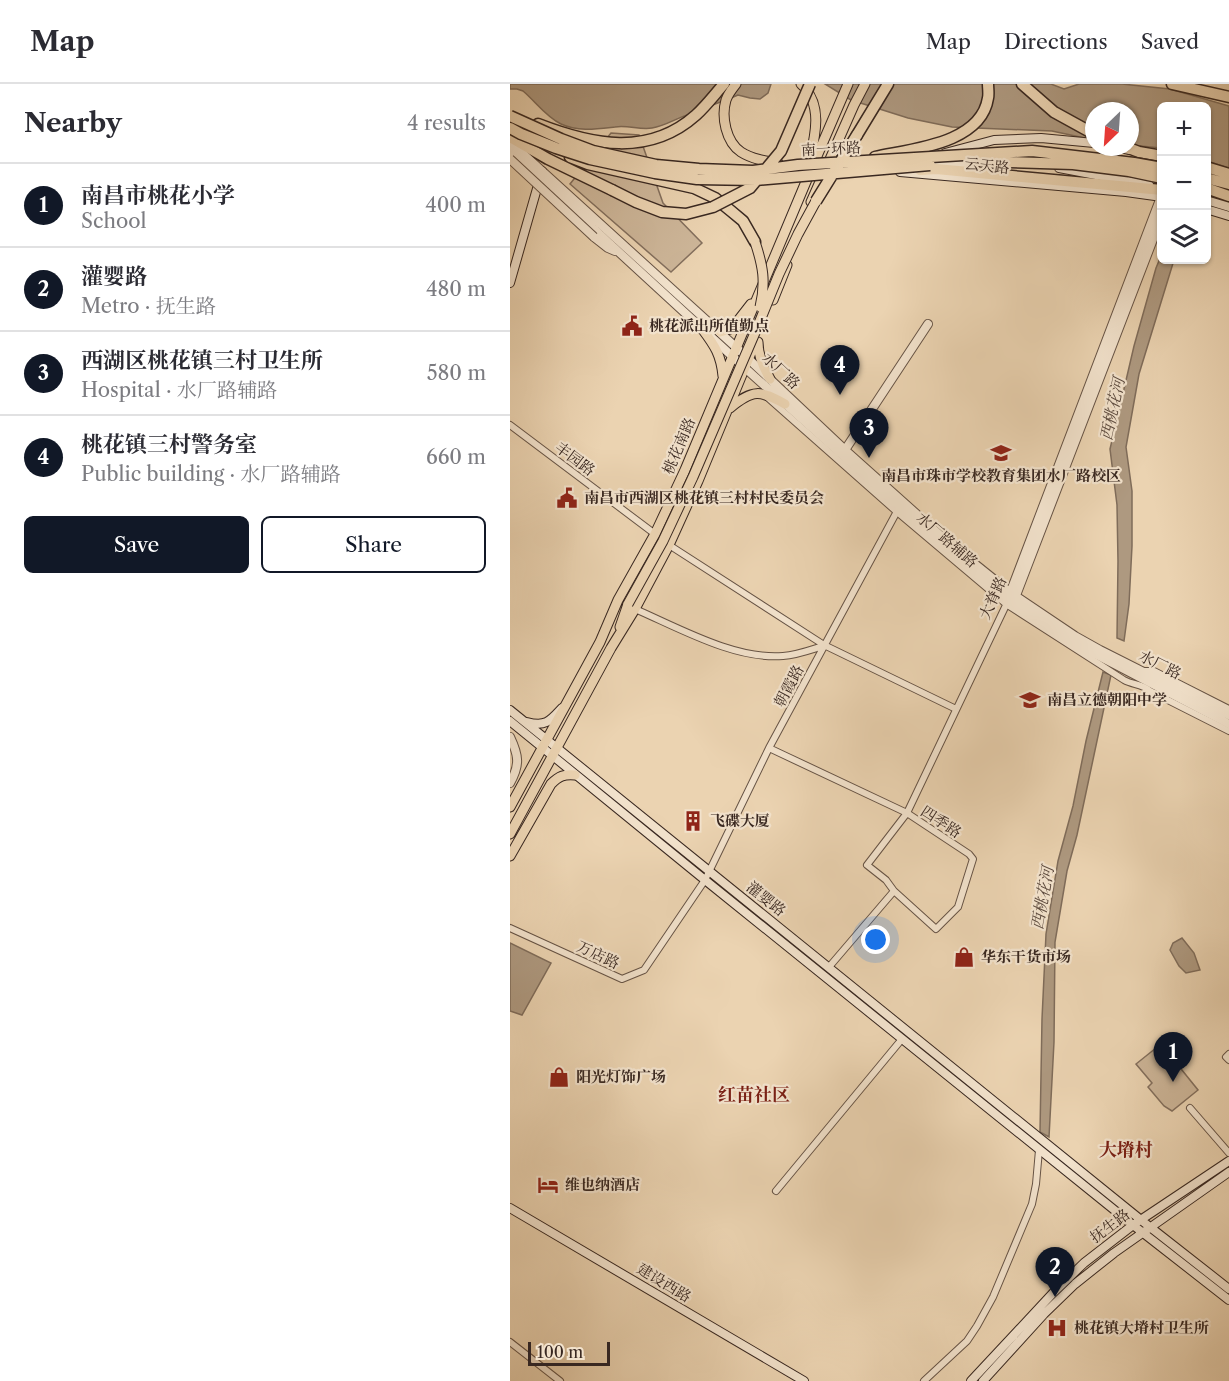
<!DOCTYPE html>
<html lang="en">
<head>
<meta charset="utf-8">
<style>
	body { margin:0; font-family:"Libre Caslon Text","Noto Serif SC",serif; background:#f7f7f7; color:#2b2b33 }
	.controls { position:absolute; right:18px; top:18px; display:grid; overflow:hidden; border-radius:9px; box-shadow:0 2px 4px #0004 }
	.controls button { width:54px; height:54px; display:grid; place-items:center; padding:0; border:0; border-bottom:2px solid #e1e1e2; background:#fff; color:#2b2b33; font:30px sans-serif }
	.compass { position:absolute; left:575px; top:18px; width:54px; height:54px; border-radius:50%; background:#fff; box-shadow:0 2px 4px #0004; rotate:205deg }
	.scale { position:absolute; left:18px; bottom:15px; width:82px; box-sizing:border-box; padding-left:6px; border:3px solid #392821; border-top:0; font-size:16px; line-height:21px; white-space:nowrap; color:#392821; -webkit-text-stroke:4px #f2e2cc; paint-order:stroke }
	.you { position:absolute; left:366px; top:856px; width:21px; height:21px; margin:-15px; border:4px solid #fff; border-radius:50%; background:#1a73e8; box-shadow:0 0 0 9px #1a73e833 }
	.badge { display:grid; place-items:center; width:39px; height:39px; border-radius:50%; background:#111827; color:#fff; font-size:20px; font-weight:700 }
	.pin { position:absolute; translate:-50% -50px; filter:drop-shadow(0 2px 3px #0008) }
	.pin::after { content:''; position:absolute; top:32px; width:21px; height:18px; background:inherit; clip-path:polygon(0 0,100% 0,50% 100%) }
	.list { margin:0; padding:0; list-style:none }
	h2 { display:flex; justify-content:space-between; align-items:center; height:78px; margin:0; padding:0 24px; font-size:26px }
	h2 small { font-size:20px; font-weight:400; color:#7c7c81 }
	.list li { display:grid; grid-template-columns:39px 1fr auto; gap:18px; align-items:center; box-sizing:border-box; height:84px; padding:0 24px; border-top:2px solid #e1e1e2 }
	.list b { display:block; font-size:22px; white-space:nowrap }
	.list p { margin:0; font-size:20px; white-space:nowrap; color:#7c7c81 }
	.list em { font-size:20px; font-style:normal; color:#7c7c81 }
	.actions { display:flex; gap:12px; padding:18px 24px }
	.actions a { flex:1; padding:14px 0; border:2px solid #111827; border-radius:9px; text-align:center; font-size:21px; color:#111827 }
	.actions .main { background:#111827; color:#fff }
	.icon { flex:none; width:33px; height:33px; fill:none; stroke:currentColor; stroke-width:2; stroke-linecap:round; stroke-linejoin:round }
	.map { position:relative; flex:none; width:719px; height:1297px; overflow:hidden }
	header { display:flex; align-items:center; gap:36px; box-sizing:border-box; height:84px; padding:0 30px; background:#fff; border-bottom:2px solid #e1e1e2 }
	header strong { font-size:28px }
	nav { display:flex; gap:33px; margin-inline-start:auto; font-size:21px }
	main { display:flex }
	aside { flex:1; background:#fff }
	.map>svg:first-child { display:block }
	.green { fill:#cdb699; stroke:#836f5d; stroke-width:1.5 }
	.water { fill:#ae9980; stroke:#7f6c5a; stroke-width:1.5 }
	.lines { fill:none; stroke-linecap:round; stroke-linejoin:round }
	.minor-casing { stroke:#665345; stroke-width:8 }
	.tertiary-casing { stroke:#665345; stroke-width:10 }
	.secondary-casing { stroke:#392821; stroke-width:10 }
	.primary-casing { stroke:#392821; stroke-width:11 }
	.trunk-casing { stroke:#392821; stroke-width:13 }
	.minor { stroke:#f2e2cc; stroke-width:6 }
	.tertiary { stroke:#f2e2cc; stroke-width:8 }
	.secondary { stroke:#f2e2cc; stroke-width:8 }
	.primary { stroke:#ebd3b1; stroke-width:9 }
	.trunk { stroke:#ebd3b1; stroke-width:10 }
	.tertiary-bridge-casing { stroke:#665345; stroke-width:10; stroke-linecap:butt }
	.primary-bridge-casing { stroke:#392821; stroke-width:11; stroke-linecap:butt }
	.trunk-bridge-casing { stroke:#392821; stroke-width:13; stroke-linecap:butt }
	.tertiary-bridge { stroke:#f2e2cc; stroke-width:8 }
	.primary-bridge { stroke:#ebd3b1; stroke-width:9 }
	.trunk-bridge { stroke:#ebd3b1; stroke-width:10 }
	.labels { text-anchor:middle; stroke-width:4.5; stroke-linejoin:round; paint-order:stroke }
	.street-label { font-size:15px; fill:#392821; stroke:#f2e2cc }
	.poi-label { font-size:15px; font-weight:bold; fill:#392821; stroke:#f2e2cc; text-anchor:start }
	.water-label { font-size:16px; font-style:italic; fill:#5c4a3e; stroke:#f2e2cc }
	.quarter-label { font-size:18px; font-weight:bold; fill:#7a1f14; stroke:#f2e2cc }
</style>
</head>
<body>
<header>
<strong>Map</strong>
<nav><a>Map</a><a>Directions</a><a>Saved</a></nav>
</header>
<main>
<aside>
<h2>Nearby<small>4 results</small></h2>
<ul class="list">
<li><span class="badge">1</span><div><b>南昌市桃花小学</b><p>School</p></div><em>400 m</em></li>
<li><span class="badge">2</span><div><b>灌婴路</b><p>Metro · 抚生路</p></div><em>480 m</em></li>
<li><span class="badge">3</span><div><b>西湖区桃花镇三村卫生所</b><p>Hospital · 水厂路辅路</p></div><em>580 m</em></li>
<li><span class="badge">4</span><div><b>桃花镇三村警务室</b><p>Public building · 水厂路辅路</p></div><em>660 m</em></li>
</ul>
<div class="actions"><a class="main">Save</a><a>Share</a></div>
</aside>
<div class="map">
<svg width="719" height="1297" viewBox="0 0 719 1297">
	<rect width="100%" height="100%" fill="#ebd3b1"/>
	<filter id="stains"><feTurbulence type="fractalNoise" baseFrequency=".00333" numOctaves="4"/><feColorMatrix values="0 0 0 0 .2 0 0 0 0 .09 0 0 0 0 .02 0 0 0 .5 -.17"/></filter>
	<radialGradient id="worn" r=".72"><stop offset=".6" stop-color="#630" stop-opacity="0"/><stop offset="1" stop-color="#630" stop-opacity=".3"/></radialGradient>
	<path class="green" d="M101,49L129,51L153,119L192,159L161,188L60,100Z
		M651,960L688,1006L662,1027L654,1022L638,1003L642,999L626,980Z"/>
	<path class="water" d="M0,0H261L258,9L250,15L240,14L228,11C211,18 194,24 177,31C165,35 155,42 142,44C130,46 118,41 105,43C87,45 68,48 51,40C36,33 25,17 13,7L7,5H0Z
		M315,0H541L554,5L569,0H612L660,5L719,22V84L697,77L696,22H652L651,64L620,61V27H584V56L542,47L442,43L398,34L341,16Z
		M651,172L652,176H664L629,290L616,363L622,407V462L619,520L614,557L607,554L608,477L607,421L600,365L624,262L646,184Z
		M593,588L601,591L567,751L557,787L545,858L544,958L539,1053L530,1048L532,935L536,850L548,777L563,722L576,657Z
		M672,854L684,869L690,886L676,889L669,882L660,866L663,859Z
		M0,859L41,879L12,931L0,927Z"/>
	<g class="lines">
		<g class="minor-casing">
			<path id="minor" d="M257,313L387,428L496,520L614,596C623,601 632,600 640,607L719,647
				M0,341L145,450
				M159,461L314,561L446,625
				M125,525C169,544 225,576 273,572C287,571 300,566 313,562
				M633,587H644L719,625
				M259,664L397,729L459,770L463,775L448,823L426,845L384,807
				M0,844L112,895L134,886L195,796L259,664L391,420
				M319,883L384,807L376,796L357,781L397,729L497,519
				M719,970L716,973L719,976
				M680,1024L719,1069
				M266,1107L392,955
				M0,1258L50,1297
				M414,1297L457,1257L467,1242L483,1213L522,1120L526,1100L529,1066"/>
		</g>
		<g class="tertiary-casing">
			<path id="tertiary" d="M0,58L229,266L335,366L440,460L501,509L565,552L590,566L719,631
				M0,68L235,284L437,465L498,515L562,558L719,640
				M84,153L98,164L105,167
				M333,369L418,240
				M499,512L651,113
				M505,514L652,132
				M0,653C9,672 10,681 0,699"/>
		</g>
		<g class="secondary-casing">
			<path id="secondary" d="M604,63L620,66
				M435,69L484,56L531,54L584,59
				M414,78L470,81
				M549,84L639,101
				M390,88L616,108L652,113
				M696,116L719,123
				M696,125L719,132
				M0,199L32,87
				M0,626L631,1136L719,1205
				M0,637L195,796L623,1141L719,1216
				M17,638C36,643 40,637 52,624
				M0,1124L294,1297
				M461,1297L544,1208L574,1179L623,1141L719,1077
				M473,1297L534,1230L565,1200L604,1169L719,1088"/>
		</g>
		<g class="primary-casing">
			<path id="primary" d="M226,0C222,5 218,10 216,16C211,33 216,58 231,68C242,75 255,77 268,79
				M291,0C315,22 304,56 298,83
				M301,118L344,21L355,0
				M263,216L277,181
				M193,246C205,262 211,271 213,292
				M210,248L220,245L227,238L241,220
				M248,258C248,272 253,283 260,295
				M220,324C243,305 250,306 275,320
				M110,543L118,520
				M0,723L90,558L108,516L145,450L175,386L295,100L338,0
				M0,750L101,564L125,525L159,461L188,397L245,259
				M0,772L41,700C49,692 54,690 65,691"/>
		</g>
		<g class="trunk-casing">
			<path id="trunk" d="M512,0L544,28L584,50
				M662,0L719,13
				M28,40C82,61 139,73 186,31C196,22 205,10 214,0
				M347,51L378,0
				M0,53L38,75L102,106
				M616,63L629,68L652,72
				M60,73L78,80L184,104L205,114L221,127L233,137L245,158
				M365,73C401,65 471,60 478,14C479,10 478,4 478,0
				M696,83L719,90
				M410,86L426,85L652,106
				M696,94L719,100
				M696,104L719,112"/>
		</g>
		<use href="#minor" class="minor"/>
		<use href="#tertiary" class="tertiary"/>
		<use href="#secondary" class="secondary"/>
		<use href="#primary" class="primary"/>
		<use href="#trunk" class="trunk"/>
		<g class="tertiary-bridge-casing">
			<path id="tertiary-bridge" d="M0,75L84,153"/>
		</g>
		<g class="primary-bridge-casing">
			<path id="primary-bridge" d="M245,158C253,182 256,198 250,223
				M118,520L153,457L183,393L247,244L269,190L288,150L306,117"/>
		</g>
		<g class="trunk-bridge-casing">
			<path id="trunk-bridge" d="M0,32L51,55L83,67L146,81L189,85L243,87L288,81L522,67L624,79L652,84
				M0,44L11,50L46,64L80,75L145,89L187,95L246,96L420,81
				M465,77L563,80L619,87L652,94
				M102,106L126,118L152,128L176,130L203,123L240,104L271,67L300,0
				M306,117L347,51"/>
		</g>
		<use href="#tertiary-bridge" class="tertiary-bridge"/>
		<use href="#primary-bridge" class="primary-bridge"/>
		<use href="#trunk-bridge" class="trunk-bridge"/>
	</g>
	<defs>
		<g id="civic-bare" transform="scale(1.62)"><path d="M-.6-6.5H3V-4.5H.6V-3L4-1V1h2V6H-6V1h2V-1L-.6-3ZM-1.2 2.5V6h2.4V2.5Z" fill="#8f2418" stroke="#f2e2cc" stroke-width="2.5" paint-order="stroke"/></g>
		<g id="school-bare" transform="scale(1.62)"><path d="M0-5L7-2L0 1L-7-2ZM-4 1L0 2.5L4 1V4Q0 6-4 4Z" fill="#8f2418" stroke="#f2e2cc" stroke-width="2.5" paint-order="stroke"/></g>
		<g id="building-bare" transform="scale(1.62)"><path d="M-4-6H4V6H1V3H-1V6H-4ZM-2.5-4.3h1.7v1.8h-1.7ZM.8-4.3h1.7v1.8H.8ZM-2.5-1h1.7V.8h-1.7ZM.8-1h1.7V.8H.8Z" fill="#8f2418" stroke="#f2e2cc" stroke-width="2.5" paint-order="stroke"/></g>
		<g id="shop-bare" transform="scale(1.62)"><path d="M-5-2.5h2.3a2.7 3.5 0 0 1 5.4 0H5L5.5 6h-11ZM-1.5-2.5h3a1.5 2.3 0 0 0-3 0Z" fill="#8f2418" stroke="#f2e2cc" stroke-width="2.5" paint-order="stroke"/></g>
		<g id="hotel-bare" transform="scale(1.62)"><path d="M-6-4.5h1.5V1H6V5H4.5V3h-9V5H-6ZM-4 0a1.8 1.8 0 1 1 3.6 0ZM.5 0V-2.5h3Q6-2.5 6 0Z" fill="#8f2418" stroke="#f2e2cc" stroke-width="2.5" paint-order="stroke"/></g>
		<g id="hospital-bare" transform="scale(1.62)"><path d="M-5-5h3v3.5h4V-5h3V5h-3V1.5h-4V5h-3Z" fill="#8f2418" stroke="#f2e2cc" stroke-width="2.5" paint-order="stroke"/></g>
	</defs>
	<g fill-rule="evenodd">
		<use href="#civic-bare" x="122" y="242"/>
		<use href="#school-bare" x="491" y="369"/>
		<use href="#civic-bare" x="57" y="414"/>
		<use href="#school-bare" x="520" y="616"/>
		<use href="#building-bare" x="183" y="737"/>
		<use href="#shop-bare" x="454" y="873"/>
		<use href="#shop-bare" x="49" y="993"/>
		<use href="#hotel-bare" x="38" y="1101"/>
		<use href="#hospital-bare" x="547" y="1244"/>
	</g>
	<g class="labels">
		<g class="street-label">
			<text transform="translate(321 65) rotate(-3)" y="5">南一环路</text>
			<text transform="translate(477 82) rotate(6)" y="5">云天路</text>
			<text transform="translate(271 287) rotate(43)" y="5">水厂路</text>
			<text transform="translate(169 362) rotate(-67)" y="5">桃花南路</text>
			<text transform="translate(65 375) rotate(37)" y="5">丰园路</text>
			<text transform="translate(437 456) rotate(41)" y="5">水厂路辅路</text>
			<text transform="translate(483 514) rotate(-66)" y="5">大脊路</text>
			<text transform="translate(650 581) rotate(27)" y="5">水厂路</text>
			<text transform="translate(279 602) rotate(-62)" y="5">朝霞路</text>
			<text transform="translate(431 738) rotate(33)" y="5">四季路</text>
			<text transform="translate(256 815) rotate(39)" y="5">灌婴路</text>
			<text transform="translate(88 871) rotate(25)" y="5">万店路</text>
			<text transform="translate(600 1142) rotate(-37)" y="5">抚生路</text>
			<text transform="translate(154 1199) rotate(31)" y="5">建设西路</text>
		</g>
		<g class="poi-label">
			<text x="139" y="247">桃花派出所值勤点</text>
			<text x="491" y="397" text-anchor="middle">南昌市珠市学校教育集团水厂路校区</text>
			<text x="74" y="419">南昌市西湖区桃花镇三村村民委员会</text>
			<text x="537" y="621">南昌立德朝阳中学</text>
			<text x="200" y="742">飞碟大厦</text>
			<text x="471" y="878">华东干货市场</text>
			<text x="66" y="998">阳光灯饰广场</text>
			<text x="55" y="1106">维也纳酒店</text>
			<text x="564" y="1249">桃花镇大塉村卫生所</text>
		</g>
		<g class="water-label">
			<text transform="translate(602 325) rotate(-78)" y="6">西桃花河</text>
			<text transform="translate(532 814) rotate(-80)" y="6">西桃花河</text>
		</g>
		<g class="quarter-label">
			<text x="244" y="1017">红苗社区</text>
			<text x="616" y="1072">大塉村</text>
		</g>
	</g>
	<rect width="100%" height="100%" filter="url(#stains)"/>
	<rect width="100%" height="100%" fill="url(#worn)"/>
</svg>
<div class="controls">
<button>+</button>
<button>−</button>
<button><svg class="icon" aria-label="layers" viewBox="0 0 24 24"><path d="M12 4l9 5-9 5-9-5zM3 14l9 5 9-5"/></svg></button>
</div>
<svg class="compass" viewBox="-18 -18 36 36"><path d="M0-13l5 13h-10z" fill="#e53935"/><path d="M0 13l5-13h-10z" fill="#7c7c81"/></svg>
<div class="scale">100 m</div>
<div class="you"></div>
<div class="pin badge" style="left:663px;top:998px">1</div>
<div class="pin badge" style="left:545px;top:1213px">2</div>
<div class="pin badge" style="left:359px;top:374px">3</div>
<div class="pin badge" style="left:330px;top:311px">4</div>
</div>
</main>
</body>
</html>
